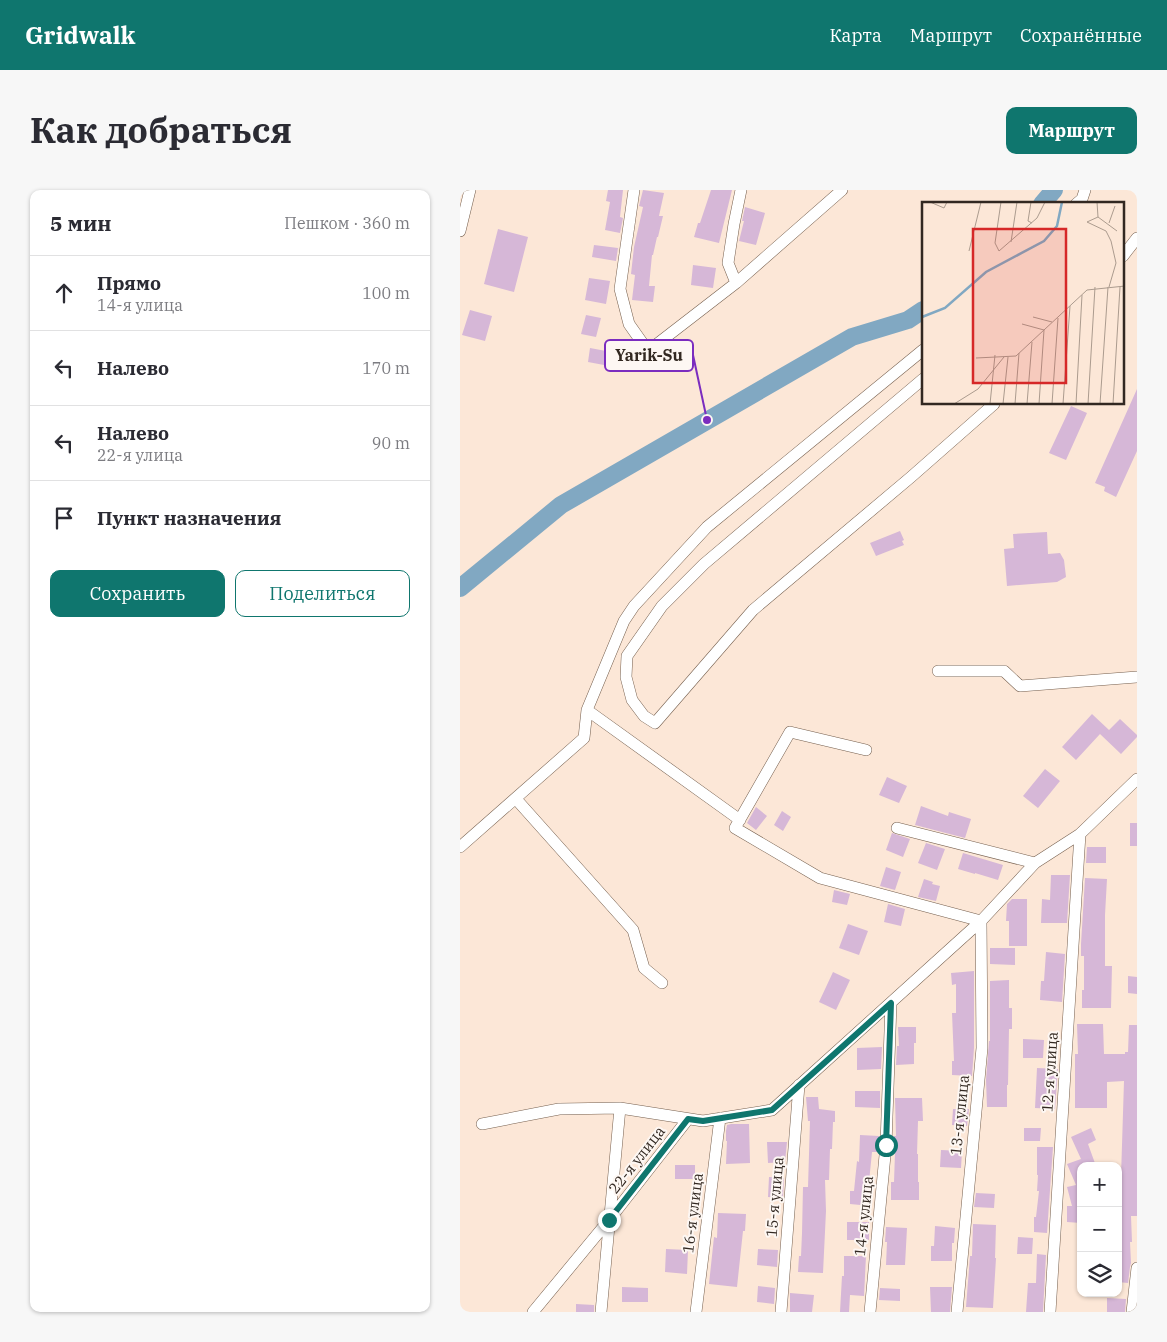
<!DOCTYPE html>
<html lang="ru">
<head>
<meta charset="utf-8">
<style>
	body { margin:0; font-family:"IBM Plex Serif",serif; background:#f7f7f7; color:#2b2b33 }
	.controls { position:absolute; right:15px; bottom:15px; display:grid; overflow:hidden; border-radius:10px; box-shadow:0 1px 4px #0004 }
	.controls button { width:45px; height:45px; display:grid; place-items:center; padding:0; border:0; border-bottom:1px solid #e1e1e2; background:#fff; color:#2b2b33; font:25px sans-serif }
	.stop { position:absolute; width:15px; height:15px; margin:-11px; border:4px solid #0f766e; border-radius:50%; background:#fff }
	.stop.end { background:#0f766e; border-color:#fff; box-shadow:0 1px 5px #0008 }
	.list { margin:0; padding:0; list-style:none }
	h2 { display:flex; justify-content:space-between; align-items:center; height:65px; margin:0; padding:0 20px; font-size:21px }
	h2 small { font-size:16px; font-weight:400; color:#7c7c81 }
	.list li { display:grid; grid-template-columns:32px 1fr auto; gap:15px; align-items:center; box-sizing:border-box; height:75px; padding:0 20px; border-top:1px solid #e1e1e2 }
	.list b { display:block; font-size:19px; white-space:nowrap }
	.list p { margin:0; font-size:16px; white-space:nowrap; color:#7c7c81 }
	.list em { font-size:16px; font-style:normal; color:#7c7c81 }
	.actions { display:flex; gap:10px; padding:15px 20px }
	.actions a { flex:1; padding:11px 0; border:1px solid #0f766e; border-radius:10px; text-align:center; font-size:18px; color:#0f766e }
	.actions .main { background:#0f766e; color:#fff }
	.icon { flex:none; width:28px; height:28px; fill:none; stroke:currentColor; stroke-width:2; stroke-linecap:round; stroke-linejoin:round }
	.map { position:relative; flex:none; width:677px; height:1122px; overflow:hidden; border-radius:10px }
	header { display:flex; align-items:center; gap:30px; box-sizing:border-box; height:70px; padding:0 25px; background:#0f766e; color:#fff }
	header strong { font-size:24px }
	nav { display:flex; gap:28px; margin-inline-start:auto; font-size:18px }
	.intro { display:flex; align-items:center; justify-content:space-between; box-sizing:border-box; height:120px; padding:0 30px }
	h1 { margin:0; font-size:35px }
	.button { padding:12px 22px; border-radius:10px; background:#0f766e; color:#fff; font-size:18px; font-weight:700 }
	main { display:flex; gap:30px; padding:0 30px }
	aside { flex:1; background:#fff; border-radius:10px; box-shadow:0 1px 4px #0004 }
	.map>svg:first-child { display:block }
	.lines { fill:none; stroke-linecap:round; stroke-linejoin:round }
	.river { stroke:#81a8c2; stroke-width:18 }
	.building { fill:#d6b7d7 }
	.minor-casing { stroke:#76604f; stroke-width:12 }
	.minor { stroke:#fff; stroke-width:11 }
	.route { stroke:#0f766e; stroke-width:6 }
	.labels { text-anchor:middle; stroke-width:4; stroke-linejoin:round; paint-order:stroke }
	.street-label { font-size:15px; fill:#322821; stroke:#fdf7f3 }
	.inset-river { fill:none; stroke:#81a8c2; stroke-width:2.5 }
	.inset-road { fill:none; stroke:#ab9b8e; stroke-width:1 }
	.view { fill:#d62828; fill-opacity:0.15; stroke:#d62828; stroke-width:2.5 }
	.inset-edge { fill:none; stroke:#322821; stroke-width:2.5 }
	.leader { fill:none; stroke:#7b2cbf; stroke-width:2 }
	.callout-dot { fill:#7b2cbf; stroke:#fdf7f3; stroke-width:2 }
	.callout { fill:#fdf7f3; stroke:#7b2cbf; stroke-width:2 }
	.callout-label { font-size:16px; text-anchor:middle; font-weight:bold; fill:#322821 }
</style>
</head>
<body>
<header>
<strong>Gridwalk</strong>
<nav><a>Карта</a><a>Маршрут</a><a>Сохранённые</a></nav>
</header>
<div class="intro"><h1>Как добраться</h1><a class="button">Маршрут</a></div>
<main>
<aside>
<h2>5 мин<small>Пешком · 360 m</small></h2>
<ul class="list">
<li><svg class="icon" aria-label="ahead" viewBox="0 0 24 24"><path d="M12 20V5M6 11l6-6 6 6"/></svg><div><b>Прямо</b><p>14-я улица</p></div><em>100 m</em></li>
<li><svg class="icon" aria-label="left" viewBox="0 0 24 24"><path d="M17 20v-9H6M10 6l-5 5 5 5"/></svg><div><b>Налево</b></div><em>170 m</em></li>
<li><svg class="icon" aria-label="left" viewBox="0 0 24 24"><path d="M17 20v-9H6M10 6l-5 5 5 5"/></svg><div><b>Налево</b><p>22-я улица</p></div><em>90 m</em></li>
<li><svg class="icon" aria-label="arrive" viewBox="0 0 24 24"><path d="M6 21V4h12l-3 4 3 4H6"/></svg><div><b>Пункт назначения</b></div></li>
</ul>
<div class="actions"><a class="main">Сохранить</a><a>Поделиться</a></div>
</aside>
<div class="map">
<svg width="677" height="1122" viewBox="0 0 677 1122">
	<rect width="100%" height="100%" fill="#fce7d7"/>
	<g class="lines">
		<path class="river" d="M582,14L594,0
			M0,398L101,315L392,147L448,130L463,120"/>
	</g>
	<path class="building" d="M148,0H163L160,27L163,28L160,43L145,40L150,12L146,11Z
		M183,0L204,3L199,26H203L198,47H197L193,65H192L189,96H195L193,112L172,110L175,85L171,84L174,57L183,17L179,16Z
		M251,0H272L259,53L234,47L238,33H240Z
		M285,17L305,23L296,55L279,51L284,31H282Z
		M38,39L68,47L54,102L24,94Z
		M134,55L158,58L156,71L132,67Z
		M233,75L256,78L253,98L231,95Z
		M129,88L150,91L146,114L125,110Z
		M10,120L32,126L25,151L2,145Z
		M126,125L141,128L136,147L121,144Z
		M130,158L146,161L144,175L128,172Z
		M677,199V261L656,307L644,301L645,297L635,293Z
		M611,216L627,223L606,270L589,263Z
		M440,341L444,350L442,351L444,355L416,366L410,353Z
		M587,342L588,364L600,363L604,370L606,387L597,392L547,396L544,359L554,358L553,344Z
		M632,524L649,540L660,529L677,545V547L661,564L640,544L616,570L602,557Z
		M585,579L600,591L578,618L563,606Z
		M427,587L447,596L439,613L419,605Z
		M461,616L488,626L489,622L511,629L505,648L455,635Z
		M296,617L307,626L296,640L287,633Z
		M322,621L331,627L323,641L314,635Z
		M670,633H677V656H670Z
		M432,643L450,649L443,667L426,660Z
		M466,653L485,659L477,680L458,673Z
		M627,657H646V673H626Z
		M503,663L543,675L538,690L515,683V684L498,679Z
		M426,677L441,682L435,700L420,696Z
		M591,685H610L607,733H581L582,709L590,710Z
		M625,688L647,689L645,725V776H652L651,818H622V800H624V766H621V754Z
		M464,689L473,692L472,694L480,696L476,711L458,707Z
		M374,700L390,704L387,715L372,712Z
		M552,709H567V756H549V731H546L547,714Z
		M428,714L445,719L441,736L424,732Z
		M388,734L408,741L399,765L379,758Z
		M530,758H555V775L530,774Z
		M586,762L605,764L602,812L580,810L581,791H584Z
		M514,781V858L512,886L492,885V871H494L492,823H496V794L492,795L491,783Z
		M373,782L390,790L376,820L359,812Z
		M668,786L677,787V804L668,803Z
		M549,790V818H552V839H549L548,895H547V917H527L526,890L529,851H530V791Z
		M617,834H643L644,864H665V862H668L669,835H677V1026H671L672,1052H670L671,1073L670,1077L668,1093L658,1092V987H661L664,891L647,892V918H615V864H618Z
		M438,837H456V853H454V874L436,875L437,856H439Z
		M563,849L584,850L583,868H563Z
		M422,857L421,879L397,880V858Z
		M577,878L598,879L595,919L575,918Z
		M395,901H420V918L395,917Z
		M346,907H358L359,919L375,921V932H373L372,959H370L369,990H365L366,1021L363,1083L338,1082L339,1066H341L342,1043L343,997H348L350,931H348Z
		M435,908H462L463,931H458L457,964H458V992H459V1010H431V992H434L435,963H433L434,946H436Z
		M493,919H509L507,936L492,935Z
		M271,934H289L290,973L266,974L267,951H266V941L267,935Z
		M564,938H581L580,951H564Z
		M631,938L636,950L628,954L636,976H621V1033L607,1032V1016H612L607,997L616,995L607,974L621,969L611,947Z
		M400,945L419,946L418,962H412L408,1002H412L411,1016L390,1014V1001H394L397,971L399,972Z
		M307,952H327L325,972L308,973Z
		M577,957H593L587,1043L574,1042V1027H576L579,1001H577L578,985H577Z
		M481,960L502,961L501,978L480,977Z
		M215,975H235V989H215Z
		M309,987L324,988L323,1008L308,1007Z
		M516,1003L535,1004L534,1018L514,1017Z
		M258,1023L286,1024L285,1041H283L277,1097L249,1094L254,1047L257,1048Z
		M387,1032H409V1050H387Z
		M513,1034L536,1035L535,1068H536L533,1118L506,1117L510,1066H512Z
		M475,1036L495,1038L494,1053H492V1071H471V1056H474Z
		M426,1037L447,1038L445,1075H426L427,1052H425Z
		M558,1047L573,1048L572,1064H557Z
		M206,1059L228,1060L227,1084L205,1082Z
		M298,1059L318,1060L317,1077L297,1075Z
		M577,1064L586,1065L583,1122H566L568,1093H576Z
		M384,1066H406L404,1106L390,1105L389,1122H380L382,1086H384Z
		M298,1096L315,1098L314,1114L297,1112Z
		M162,1097L188,1098V1112H162Z
		M470,1097H492L490,1122H471Z
		M420,1098L440,1099V1111L419,1110Z
		M330,1103L354,1105L352,1122H330Z
		M647,1108L666,1109L665,1122H647Z
		M116,1114L134,1115V1122H116Z"/>
	<g class="lines">
		<g class="minor-casing">
			<path id="minor" d="M174,0L160,99L169,134L188,161L276,93L382,0
				M616,14L622,9L625,0
				M0,41L10,0
				M663,66L677,48
				M276,93L268,73L274,34L281,0
				M463,189L244,374L202,416L167,466L166,487L172,510L184,526L195,533L293,420L451,287L534,214
				M478,481H544L560,496L677,487
				M127,520L280,630
				M406,560L330,542L275,638L360,688L521,731L522,858L497,1122
				M56,609L173,740L184,778L202,793
				M437,638L575,673
				M0,657L124,548L127,520L164,431L174,416L247,337L463,160
				M22,934L99,919L160,918L243,931L312,920L521,731L575,673L620,644L677,589
				M73,1122L149,1030L228,929
				M141,1122L160,918
				M236,1122L260,928
				M321,1122L339,895
				M410,1122L426,955L431,813
				M590,1122L620,644
				M672,1122L677,1078"/>
		</g>
		<use href="#minor" class="minor"/>
	</g>
	<g class="lines">
		<path class="route" d="M149,1030L228,929L243,931L312,920L431,813L426,955"/>
	</g>
	<g class="labels">
		<g class="street-label">
			<text transform="translate(590 882) rotate(-86)" y="5">12-я улица</text>
			<text transform="translate(500 925) rotate(-84)" y="5">13-я улица</text>
			<text transform="translate(177 970) rotate(-52)" y="5">22-я улица</text>
			<text transform="translate(315 1007) rotate(-85)" y="5">15-я улица</text>
			<text transform="translate(233 1023) rotate(-83)" y="5">16-я улица</text>
			<text transform="translate(404 1026) rotate(-84)" y="5">14-я улица</text>
		</g>
	</g>
	<g transform="translate(462 12)">
		<rect width="202" height="202" fill="#fce7d7"/>
		<path class="inset-river" d="M0,115L23,106L64,70L122,39L135,24L140,0"/>
		<path class="inset-road" d="M8,0L22,6L25,0M79,0L73,41L77,49L115,16L123,0M109,0L106,19L110,21M175,0L176,15L165,20L184,29L189,39L194,61L187,85M176,15L195,29M187,21L193,4M89,40L95,0M47,49L59,0M111,115L130,120M100,122L122,128L117,202M54,156L94,154L165,88L203,84M32,202L56,187L82,155M68,202L73,153M81,202L86,155M93,202L97,151M105,202L110,140M130,202L136,116M141,202L148,104M154,202L160,93M166,202L173,85M178,202L186,85M191,202L198,85"/>
		<path class="view" d="M51,27H144V181H51Z"/>
		<rect width="202" height="202" class="inset-edge"/>
	</g>
	<path class="leader" d="M247 230L233 165"/>
	<circle class="callout-dot" cx="247" cy="230" r="5"/>
	<rect class="callout" x="145" y="150" width="88" height="31" rx="5"/>
	<g class="callout-label">
		<text x="189" y="171">Yarik-Su</text>
	</g>
</svg>
<div class="controls">
<button>+</button>
<button>−</button>
<button><svg class="icon" aria-label="layers" viewBox="0 0 24 24"><path d="M12 4l9 5-9 5-9-5zM3 14l9 5 9-5"/></svg></button>
</div>
<div class="stop" style="left:426px;top:955px"></div>
<div class="stop end" style="left:149px;top:1030px"></div>
</div>
</main>
</body>
</html>
